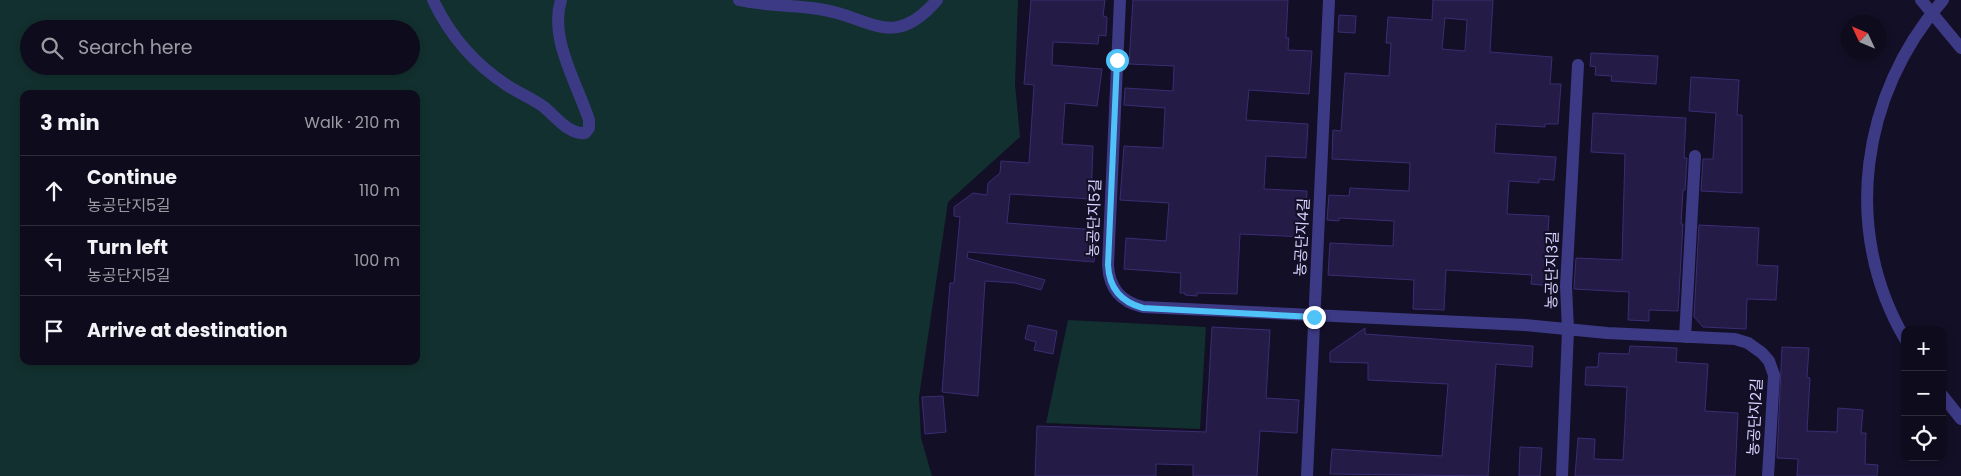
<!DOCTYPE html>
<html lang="en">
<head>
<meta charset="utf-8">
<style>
	body { margin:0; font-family:Poppins,"Noto Sans KR",sans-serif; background:#171425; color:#f1f3f6 }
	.controls { position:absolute; right:15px; bottom:15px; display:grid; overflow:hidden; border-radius:10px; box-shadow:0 2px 8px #0003 }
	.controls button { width:45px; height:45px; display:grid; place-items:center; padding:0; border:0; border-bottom:1px solid #2e2b3b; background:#0e0b1c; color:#f1f3f6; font:25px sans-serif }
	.compass { position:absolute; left:1841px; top:15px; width:45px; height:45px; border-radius:50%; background:#0e0b1c; box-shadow:0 2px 8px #0003; rotate:314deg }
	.stop { position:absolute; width:15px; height:15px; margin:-11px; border:4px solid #4fc3f7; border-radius:50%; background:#fff }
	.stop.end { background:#4fc3f7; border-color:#fff; box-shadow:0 1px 5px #0008 }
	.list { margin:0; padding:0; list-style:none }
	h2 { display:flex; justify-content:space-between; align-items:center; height:65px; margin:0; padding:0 20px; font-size:21px }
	h2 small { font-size:16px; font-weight:400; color:#9b9ba3 }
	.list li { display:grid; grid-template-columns:32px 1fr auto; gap:15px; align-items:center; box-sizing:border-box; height:70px; padding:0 20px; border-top:1px solid #2e2b3b }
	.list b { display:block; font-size:19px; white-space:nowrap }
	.list p { margin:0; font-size:16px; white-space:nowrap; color:#9b9ba3 }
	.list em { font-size:16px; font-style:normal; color:#9b9ba3 }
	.icon { flex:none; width:28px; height:28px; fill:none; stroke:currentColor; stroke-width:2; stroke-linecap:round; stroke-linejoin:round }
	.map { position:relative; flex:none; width:1961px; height:476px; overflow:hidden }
	.search { position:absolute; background:#0e0b1c; box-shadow:0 2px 8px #0003; left:20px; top:20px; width:400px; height:55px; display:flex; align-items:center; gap:12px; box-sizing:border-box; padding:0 18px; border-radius:28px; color:#9b9ba3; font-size:19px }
	.panel { position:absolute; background:#0e0b1c; box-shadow:0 2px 8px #0003; left:20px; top:90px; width:400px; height:275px; border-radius:10px }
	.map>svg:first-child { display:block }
	.green { fill:#12302f; fill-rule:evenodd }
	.building { fill:#241b47; stroke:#3b2d73; fill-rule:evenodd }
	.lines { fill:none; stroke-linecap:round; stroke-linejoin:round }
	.minor { stroke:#3d3a85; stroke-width:12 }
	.route { stroke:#4fc3f7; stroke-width:6 }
	.labels { text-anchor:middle; stroke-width:4; stroke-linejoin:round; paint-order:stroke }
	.street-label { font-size:15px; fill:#d9d4ff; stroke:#130f26 }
</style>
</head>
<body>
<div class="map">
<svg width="1961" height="476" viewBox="0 0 1961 476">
	<rect width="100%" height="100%" fill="#130f26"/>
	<path class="green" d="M0,0H1018L1015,84L1020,137L948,202L919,397L921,438L932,476H0ZM29,29H411V66H29ZM24,94H416V361H24Z
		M1068,320L1206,327L1200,429L1046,423Z"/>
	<path class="building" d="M1031,0H1105L1103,16L1107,17L1106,36L1099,35L1098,44L1053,42L1052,65L1102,69L1097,106L1065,103L1062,144L1093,146L1091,199L1010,194L1007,223L1097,230L1094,262L968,252L967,258L1045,280L1041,290L1015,283L985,281L978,396L942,392L950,283H954L960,217L954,216V207L973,193L987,195L988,183L1000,173L1001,161L1029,163L1034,85L1024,84Z
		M1133,0H1288L1286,38H1289L1288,50L1312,51L1309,94L1249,90L1246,120L1308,124L1306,158L1266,156L1264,189L1307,191L1304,237L1240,234L1237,294L1197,293V296L1185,295V293H1180L1181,273L1124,269L1126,238L1166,241L1169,203L1120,200L1124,146L1163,148L1165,108L1124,105L1125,88L1173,91L1174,66L1129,64Z
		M1433,0H1493L1490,52L1552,57L1550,84H1561L1558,124H1545V127L1496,124L1494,153L1556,157L1554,180L1539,179V183L1509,181L1507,214L1549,216L1547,249H1554L1552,286L1531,284L1532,275L1446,270L1444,310L1413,309L1414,280L1328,275L1330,243L1393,246L1394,221L1339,218V221L1327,220L1329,195L1349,196L1350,188L1409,191L1410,163L1332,159L1333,130L1341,131L1345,73L1389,76L1391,43H1386L1388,17L1432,20ZM1445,18L1467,20L1465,51L1442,49Z
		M1339,15L1356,16L1355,33L1338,32Z
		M1591,53L1658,56L1656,84L1611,81L1612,76L1595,75L1596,67L1590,66Z
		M1691,77L1739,80L1737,115H1742V193L1701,191L1703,159H1713L1716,113L1689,111Z
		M1593,113L1686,118L1684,158H1687L1685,190H1683L1681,224H1683L1678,311L1649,310V321L1628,320L1629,292L1574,289L1576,258L1622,260L1625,154L1591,152Z
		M1699,225L1759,228L1757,265L1778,266L1776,300L1747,299L1746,329L1703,327L1694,317Z
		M1028,325L1057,331L1053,354L1034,350L1036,342L1025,339Z
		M1212,327L1270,330L1266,398L1299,400L1297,433L1260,431L1257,476H1193V465L1156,464V476H1035L1037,426L1206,432Z
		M1365,328V334L1533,346L1532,367L1496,364L1488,476L1330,474L1332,449L1442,456L1448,384L1368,380V363L1330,362V352Z
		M1630,346L1677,348L1676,362L1708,364L1705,411L1738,413L1735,476H1575L1578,438L1595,439L1594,459L1623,460L1627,387L1585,385L1586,367H1598L1599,353L1629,354Z
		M1782,347L1809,348L1807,377L1810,378L1807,431L1837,432L1838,408L1863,410L1861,433H1866L1865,464L1878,465L1877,476H1797L1798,459L1777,458Z
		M943,396L946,432L925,434L922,397Z
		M1520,447L1542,448L1540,476H1519Z"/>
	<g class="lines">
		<path class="minor" d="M433,0C450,36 474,64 508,86C519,93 533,99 544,107C555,116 569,135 585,133L589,128V120C577,83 549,39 561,0
			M739,0C765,6 793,5 819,9C870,16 892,52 937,0
			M1120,0L1108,265C1109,288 1121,302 1143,307L1525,325L1607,333L1735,339L1748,343L1762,353L1769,361L1774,375L1768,476
			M1921,0L1961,48
			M1685,337L1695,156
			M1905,339C1841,230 1861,93 1943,0
			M1942,395L1961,419
			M1307,476L1329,0
			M1562,476L1568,330L1566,286L1578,65"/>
	</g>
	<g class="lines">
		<path class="route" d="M1117,60L1108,265C1109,288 1121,302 1143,308L1314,317"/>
	</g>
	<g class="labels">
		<g class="street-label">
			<text transform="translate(1094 218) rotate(-88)" y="5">농공단지5길</text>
			<text transform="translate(1302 237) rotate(-87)" y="5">농공단지4길</text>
			<text transform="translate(1552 270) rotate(-89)" y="5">농공단지3길</text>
			<text transform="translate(1755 417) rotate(-87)" y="5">농공단지2길</text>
		</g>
	</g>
</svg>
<div class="controls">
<button>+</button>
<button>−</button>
<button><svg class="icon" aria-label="locate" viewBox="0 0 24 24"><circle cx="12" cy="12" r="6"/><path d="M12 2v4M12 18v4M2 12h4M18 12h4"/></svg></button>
</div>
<svg class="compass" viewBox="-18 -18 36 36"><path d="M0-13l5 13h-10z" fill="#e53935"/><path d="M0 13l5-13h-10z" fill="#9b9ba3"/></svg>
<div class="stop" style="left:1117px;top:60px"></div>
<div class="stop end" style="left:1314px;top:317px"></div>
<div class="search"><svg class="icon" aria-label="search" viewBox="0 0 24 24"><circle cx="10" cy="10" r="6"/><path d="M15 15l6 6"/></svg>Search here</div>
<section class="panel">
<h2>3 min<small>Walk · 210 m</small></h2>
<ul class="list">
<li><svg class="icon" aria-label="ahead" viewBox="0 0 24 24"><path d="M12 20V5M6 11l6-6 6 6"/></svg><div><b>Continue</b><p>농공단지5길</p></div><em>110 m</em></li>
<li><svg class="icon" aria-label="left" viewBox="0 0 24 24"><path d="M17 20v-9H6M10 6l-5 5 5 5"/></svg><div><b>Turn left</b><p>농공단지5길</p></div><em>100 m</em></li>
<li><svg class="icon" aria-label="arrive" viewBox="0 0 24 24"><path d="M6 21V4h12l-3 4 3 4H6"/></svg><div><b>Arrive at destination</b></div></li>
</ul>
</section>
</div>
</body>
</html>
